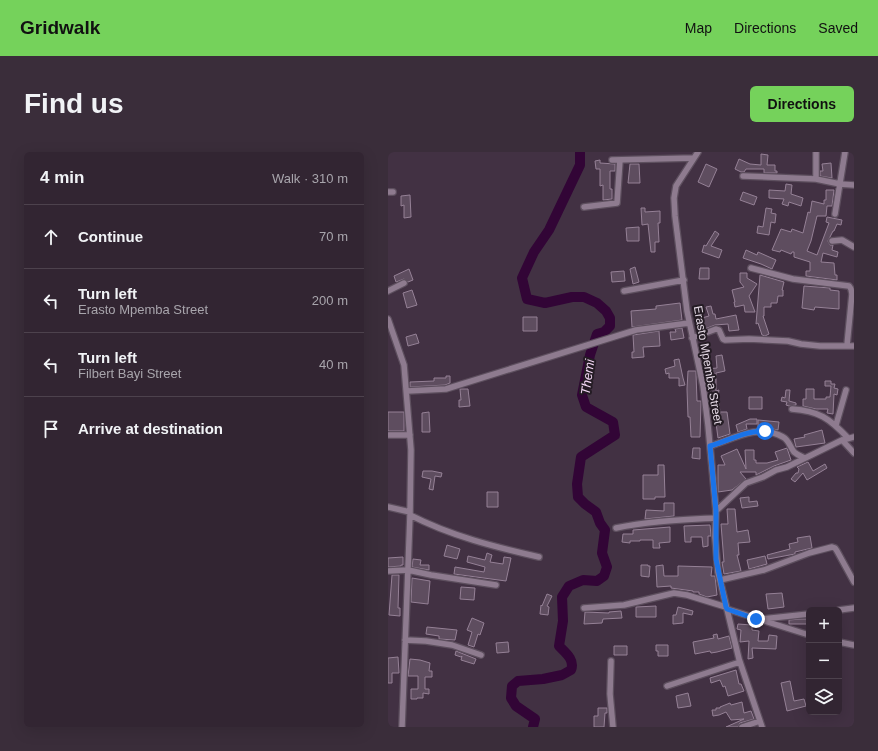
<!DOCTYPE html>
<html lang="en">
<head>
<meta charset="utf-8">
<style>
	body { margin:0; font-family:Helvetica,sans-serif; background:#3a2d3a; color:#f1f3f6 }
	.controls { position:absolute; right:12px; bottom:12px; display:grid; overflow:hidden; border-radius:6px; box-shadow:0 4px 16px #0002 }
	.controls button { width:36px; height:36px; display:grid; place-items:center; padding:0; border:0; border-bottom:1px solid #4d424d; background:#322532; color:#f1f3f6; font:20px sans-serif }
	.stop { position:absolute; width:12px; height:12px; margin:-9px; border:3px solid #1a73e8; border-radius:50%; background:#fff }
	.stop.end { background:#1a73e8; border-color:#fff; box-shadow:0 1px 4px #0008 }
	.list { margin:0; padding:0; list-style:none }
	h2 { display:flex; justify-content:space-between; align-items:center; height:52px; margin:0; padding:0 16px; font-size:17px }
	h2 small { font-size:13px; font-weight:400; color:#a8a5ac }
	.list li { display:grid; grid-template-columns:26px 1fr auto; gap:12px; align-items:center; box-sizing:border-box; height:64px; padding:0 16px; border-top:1px solid #4d424d }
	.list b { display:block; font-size:15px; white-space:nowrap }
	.list p { margin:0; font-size:13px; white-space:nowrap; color:#a8a5ac }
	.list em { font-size:13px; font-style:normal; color:#a8a5ac }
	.icon { flex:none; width:22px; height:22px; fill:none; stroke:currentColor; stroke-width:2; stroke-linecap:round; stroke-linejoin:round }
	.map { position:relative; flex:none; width:466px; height:575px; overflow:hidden; border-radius:6px }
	header { display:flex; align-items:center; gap:24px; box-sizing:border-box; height:56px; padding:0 20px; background:#75d25b; color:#111 }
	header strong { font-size:19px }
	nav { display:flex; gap:22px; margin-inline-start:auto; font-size:14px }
	.intro { display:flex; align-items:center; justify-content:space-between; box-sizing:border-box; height:96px; padding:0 24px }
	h1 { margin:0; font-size:28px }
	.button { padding:10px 18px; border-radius:6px; background:#75d25b; color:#111; font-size:14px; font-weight:700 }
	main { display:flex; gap:24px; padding:0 24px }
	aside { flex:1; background:#322532; border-radius:6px; box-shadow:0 4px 16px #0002 }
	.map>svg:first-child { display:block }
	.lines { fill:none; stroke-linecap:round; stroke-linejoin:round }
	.river { stroke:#320536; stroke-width:10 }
	.building { fill:#5e4d5f; stroke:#958196 }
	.minor-casing { stroke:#5d4f5e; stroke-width:8 }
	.minor { stroke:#8e7b8f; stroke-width:5.5 }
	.route { stroke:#1a73e8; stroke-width:5 }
	.labels { text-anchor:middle; stroke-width:4; stroke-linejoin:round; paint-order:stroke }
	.street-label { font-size:12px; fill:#e6dbe7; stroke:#241c24 }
	.water-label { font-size:13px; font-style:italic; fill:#f6d9f8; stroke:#241c24 }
</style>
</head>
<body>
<header>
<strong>Gridwalk</strong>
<nav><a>Map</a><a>Directions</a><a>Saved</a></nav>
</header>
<div class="intro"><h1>Find us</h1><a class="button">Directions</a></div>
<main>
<aside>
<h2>4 min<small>Walk · 310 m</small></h2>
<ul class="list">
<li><svg class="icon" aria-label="ahead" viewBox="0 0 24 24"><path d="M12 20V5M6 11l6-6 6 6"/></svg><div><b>Continue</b></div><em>70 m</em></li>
<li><svg class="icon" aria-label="left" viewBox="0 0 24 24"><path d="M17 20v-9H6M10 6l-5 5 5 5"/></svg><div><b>Turn left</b><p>Erasto Mpemba Street</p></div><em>200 m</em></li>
<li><svg class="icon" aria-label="left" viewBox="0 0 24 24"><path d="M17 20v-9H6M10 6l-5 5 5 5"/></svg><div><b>Turn left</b><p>Filbert Bayi Street</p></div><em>40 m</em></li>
<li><svg class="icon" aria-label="arrive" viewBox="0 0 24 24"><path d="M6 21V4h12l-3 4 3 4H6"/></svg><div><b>Arrive at destination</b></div></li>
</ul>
</aside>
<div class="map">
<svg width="466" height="575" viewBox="0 0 466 575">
	<rect width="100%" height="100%" fill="#423143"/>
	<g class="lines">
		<path class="river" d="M145,575L147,567L128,554L123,546L124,534L130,529L155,527L174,523L183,518C187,508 178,501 171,494L175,469L174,445L181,434L195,428L209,429L216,424L219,415L214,401L217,378L212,371L208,360L197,352L190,345L189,332L193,305L227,283L225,270L198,255L194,243L202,203L209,182L216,180L222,174V166L218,159L209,151L196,145H184L157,151L139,147L134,126L146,100L161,78L192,13V0"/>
	</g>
	<path class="building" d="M373,2L380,3L379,13H387V19H389V21H376V17H358L356,20H353L347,17L351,7L362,12L373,13Z
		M212,8V11L227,12V19H222V37H224V47L215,48V33L212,34V17H208L207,9Z
		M443,11L444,26L432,24V19H435L434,12Z
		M242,12H251L252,31H240Z
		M318,12L329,17L321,35L310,30Z
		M398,32L404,33L403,42L415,46L413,54L401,50L400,54L394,52L396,47L381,46V38L397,39Z
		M438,38H446L444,54H439L438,64H429L423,89L419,99L429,103L441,71L438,70L439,65L454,68L453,73L449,72L446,79H445L440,89L442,93H445L444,98L450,100L449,105L435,101L433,110L446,111L447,123H449V128L418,124V119H422V110L406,105V100H404L403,102L393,98L392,100L384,98L393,77L403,80L404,77L415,81L420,60L422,61L424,49L436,52V48H438Z
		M355,40L369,45L366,53L352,48Z
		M22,43L23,65L16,66V53L13,54V44Z
		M253,56H257V60L272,59V71H270L271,90H267V100H263L260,72L254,73Z
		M378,56L384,57L383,61L388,62L387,71L383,70L381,83L369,81L370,74L375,75Z
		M251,75V89H239L238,76Z
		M327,79L331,82L323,94L334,98L331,106L314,100L316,93L318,94Z
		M358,98L369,103L370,100L388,108L384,117L373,112L355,106Z
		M247,115L251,130L245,132L242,117Z
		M312,116H321V127H311Z
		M21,117L25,128L20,130L16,127L8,130L6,124Z
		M236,119L237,129L224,130L223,120Z
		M352,121H359V126L369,132L361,144L367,160H357L356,153L347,155L346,150H347L344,138L356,135L352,130Z
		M372,123L396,130L394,138H395V144H390L389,151H383V155H376V164H375L381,182L377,184L374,183L370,171L368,172Z
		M416,134L442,136V138L451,139V157L427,155L426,158L414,156Z
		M24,138L29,153L19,156L15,141Z
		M292,151L294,168L244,175L243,159L268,157V154Z
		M323,154L325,162H327L328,167L348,163L351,178L341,179L340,172L327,173L314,178L310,167L321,164L318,155Z
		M135,165H149V179H135Z
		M294,176L296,186L283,188L282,180H288L287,177Z
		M271,179L272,194L255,195L256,205L244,206V200H246L245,183Z
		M28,182L31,191L20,194L18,185Z
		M334,203L337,219L328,221V239L331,238L330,245L332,260H339L342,282L330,286L326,256H324L319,217L329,216L328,204Z
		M291,207L295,226L297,233L291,234V226H281V221L278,222L277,217L287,214L286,208Z
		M300,219H308V222L309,249H313V250L312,285H303L302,265H300L299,237Z
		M58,224H62V231L57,233L22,235V230L46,229V226H58Z
		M437,229H443V232H447L446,236L450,237L449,243L446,242L445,262L439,261L440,257H428L415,254V247H418V237H426V247H438V245H442L443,234H437Z
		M72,237H80L82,254L71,255V248H73Z
		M398,238H402L401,249L408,251V253L401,254L398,253L399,250L393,249L394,245L397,246Z
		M361,245H374V257H361Z
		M0,260H16V279H0Z
		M41,260L42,280H34V261Z
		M362,267H369V272H358L359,277L350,280L348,273Z
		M370,268L391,270L390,278L379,276L378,274V275L370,276Z
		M434,278L437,291L408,295L406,287L417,285L416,283Z
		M305,296H312V307L304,306Z
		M399,296L403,308L386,314L368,323V320H352L358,327L344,338L330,340V313H337L333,304L349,297L358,317L357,298H366V308H368V311H379L390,308L387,300Z
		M420,310L425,319L437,312L439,316L419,328L415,321L407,330L403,327L408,321H410L411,317L409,315Z
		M270,313H276L277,345H267V347H255V323H270Z
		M35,319H44L54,321L53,325L47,324L45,338L41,337L43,327L34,325Z
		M99,340H110V355H99Z
		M361,345V350L369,349L370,354L354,356L352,346Z
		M276,351H286V364L257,367L258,358L276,359Z
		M339,357H347L349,380L360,378L362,390L350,391L351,403H349L353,419L336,422L334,410H336L333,372H340Z
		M322,373L323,384H320V394L315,395L314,385H303V390H297L296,374Z
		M282,375V390L271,391L272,396H265V388H252V389H242V391L234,390L235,382H245V378Z
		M422,384L424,396L407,400V402L380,407L379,403L402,397L401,392L410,390L409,386Z
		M59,393L72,397L69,407L56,404Z
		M99,401L104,403L102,410L115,412L116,405L123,406L118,429L66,422L67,415L96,420L97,415L79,410L80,404L97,408Z
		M377,404L379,412L361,417L359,408Z
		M15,405V413H13V414L0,415V406Z
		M25,407L33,408L32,413H41V418L24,415Z
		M253,413H260V414H262L261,425L253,424Z
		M275,413L276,424H290V414L324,415L323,424H327L329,443L319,445L311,442V440H305V439L283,436V434L269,435L268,414Z
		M4,423H11L10,456H12V464L1,463Z
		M24,426L42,429L40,452L23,450Z
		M73,435L87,436L86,448L72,447Z
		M394,441L396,455L380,457L378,442Z
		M159,442L164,444L159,454L161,455L160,463L152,462L153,453L154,454Z
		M268,454V465H248V455Z
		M290,455L305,459L304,463L295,461V471L285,472V463H288Z
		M233,459L234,466L215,467L214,471L196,472L197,460L221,461V460Z
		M84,466L96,471L92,483L90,482L86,495L80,493L84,480L79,478Z
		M413,467H421V472H401V468Z
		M350,472L364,473V478L371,479L370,489H380L381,483L389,484L388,497L364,496L365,506L360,507L361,489L352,490L353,478L349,477Z
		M39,475L69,478L67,488L51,487V484L38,482Z
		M329,482L330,487L341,484L344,496L329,500L323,501L322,499L307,502L305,490L326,486L325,483Z
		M120,490L121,500L109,501L108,491Z
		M268,493H280V504H270V499H268Z
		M226,494H239V503H226Z
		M68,499L88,507L86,512L73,508L74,504L73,505L67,503Z
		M10,505L11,521H4V531H0V506Z
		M22,507L32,508L42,511L41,519H44V525H37V537H41V542L35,541V546H29V547H23V537H30V524H20Z
		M348,518L351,532H353L356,539L340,544L337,534L335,535L332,528L323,531L322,526Z
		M402,529L406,549L416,547L418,554L399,559L393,531Z
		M300,541L303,554L290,556L288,544Z
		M354,550L356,561L363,559L366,567L352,571L350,575H338L356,567L343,568L338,560L331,563L325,564L324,558H328V556H332V555L342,551L343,553Z
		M210,556H219V561H217L216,575H206V564H210Z"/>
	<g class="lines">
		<g class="minor-casing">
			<path id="minor" d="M310,0L288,34L286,46L287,64L299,159L315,234L320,273L328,359L327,385L330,420L351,507L374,575
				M428,0V27
				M224,8L306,6
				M355,24L428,27L452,32L466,33
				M0,40H5
				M196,55L229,51L232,8
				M447,62L457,0
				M444,89L454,88L466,95
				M363,116L405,127L461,134L463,137L464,142L459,193
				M0,139L16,131
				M236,139L296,128
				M0,167L16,213L23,298L22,363L14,575
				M304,186L328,177L331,178L335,187L337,188L361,187L400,189L413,192L432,194H466
				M19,239L58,237L248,178L301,171
				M404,257C431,259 441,266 460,286
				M448,273L458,238
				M0,283H22
				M454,288L466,301
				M322,294C345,287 371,271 395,285C401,288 402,295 406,300C409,303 413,304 417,306
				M0,355L22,360
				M328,359L358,331L375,325L388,318L399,315L452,289L466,285
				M22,363C63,384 107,395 151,405
				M228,376C261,369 294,368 327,366
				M0,419L20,418L43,423L108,433
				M332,428L376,418L421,401L444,395L447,396L449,399L466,430
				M196,456L236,453L286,441L299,443L338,455
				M339,457L421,483
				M451,458L466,456
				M374,467L421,462
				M17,488L38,489L64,493L93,503
				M451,490L466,493
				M223,509L222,542L225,575
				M279,534L352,510
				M354,575L372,569"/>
		</g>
		<use href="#minor" class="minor"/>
	</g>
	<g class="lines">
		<path class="route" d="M368,467L339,457L338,455L328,407V359L322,294C339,289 360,278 377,279"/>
	</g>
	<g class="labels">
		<g class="street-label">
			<text transform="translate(320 213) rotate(80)" y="4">Erasto Mpemba Street</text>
		</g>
		<g class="water-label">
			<text transform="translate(199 225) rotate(-82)" y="5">Themi</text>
		</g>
	</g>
</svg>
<div class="controls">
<button>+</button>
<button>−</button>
<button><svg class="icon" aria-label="layers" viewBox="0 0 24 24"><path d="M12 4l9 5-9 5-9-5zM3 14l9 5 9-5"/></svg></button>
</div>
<div class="stop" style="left:377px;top:279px"></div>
<div class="stop end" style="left:368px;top:467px"></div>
</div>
</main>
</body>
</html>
